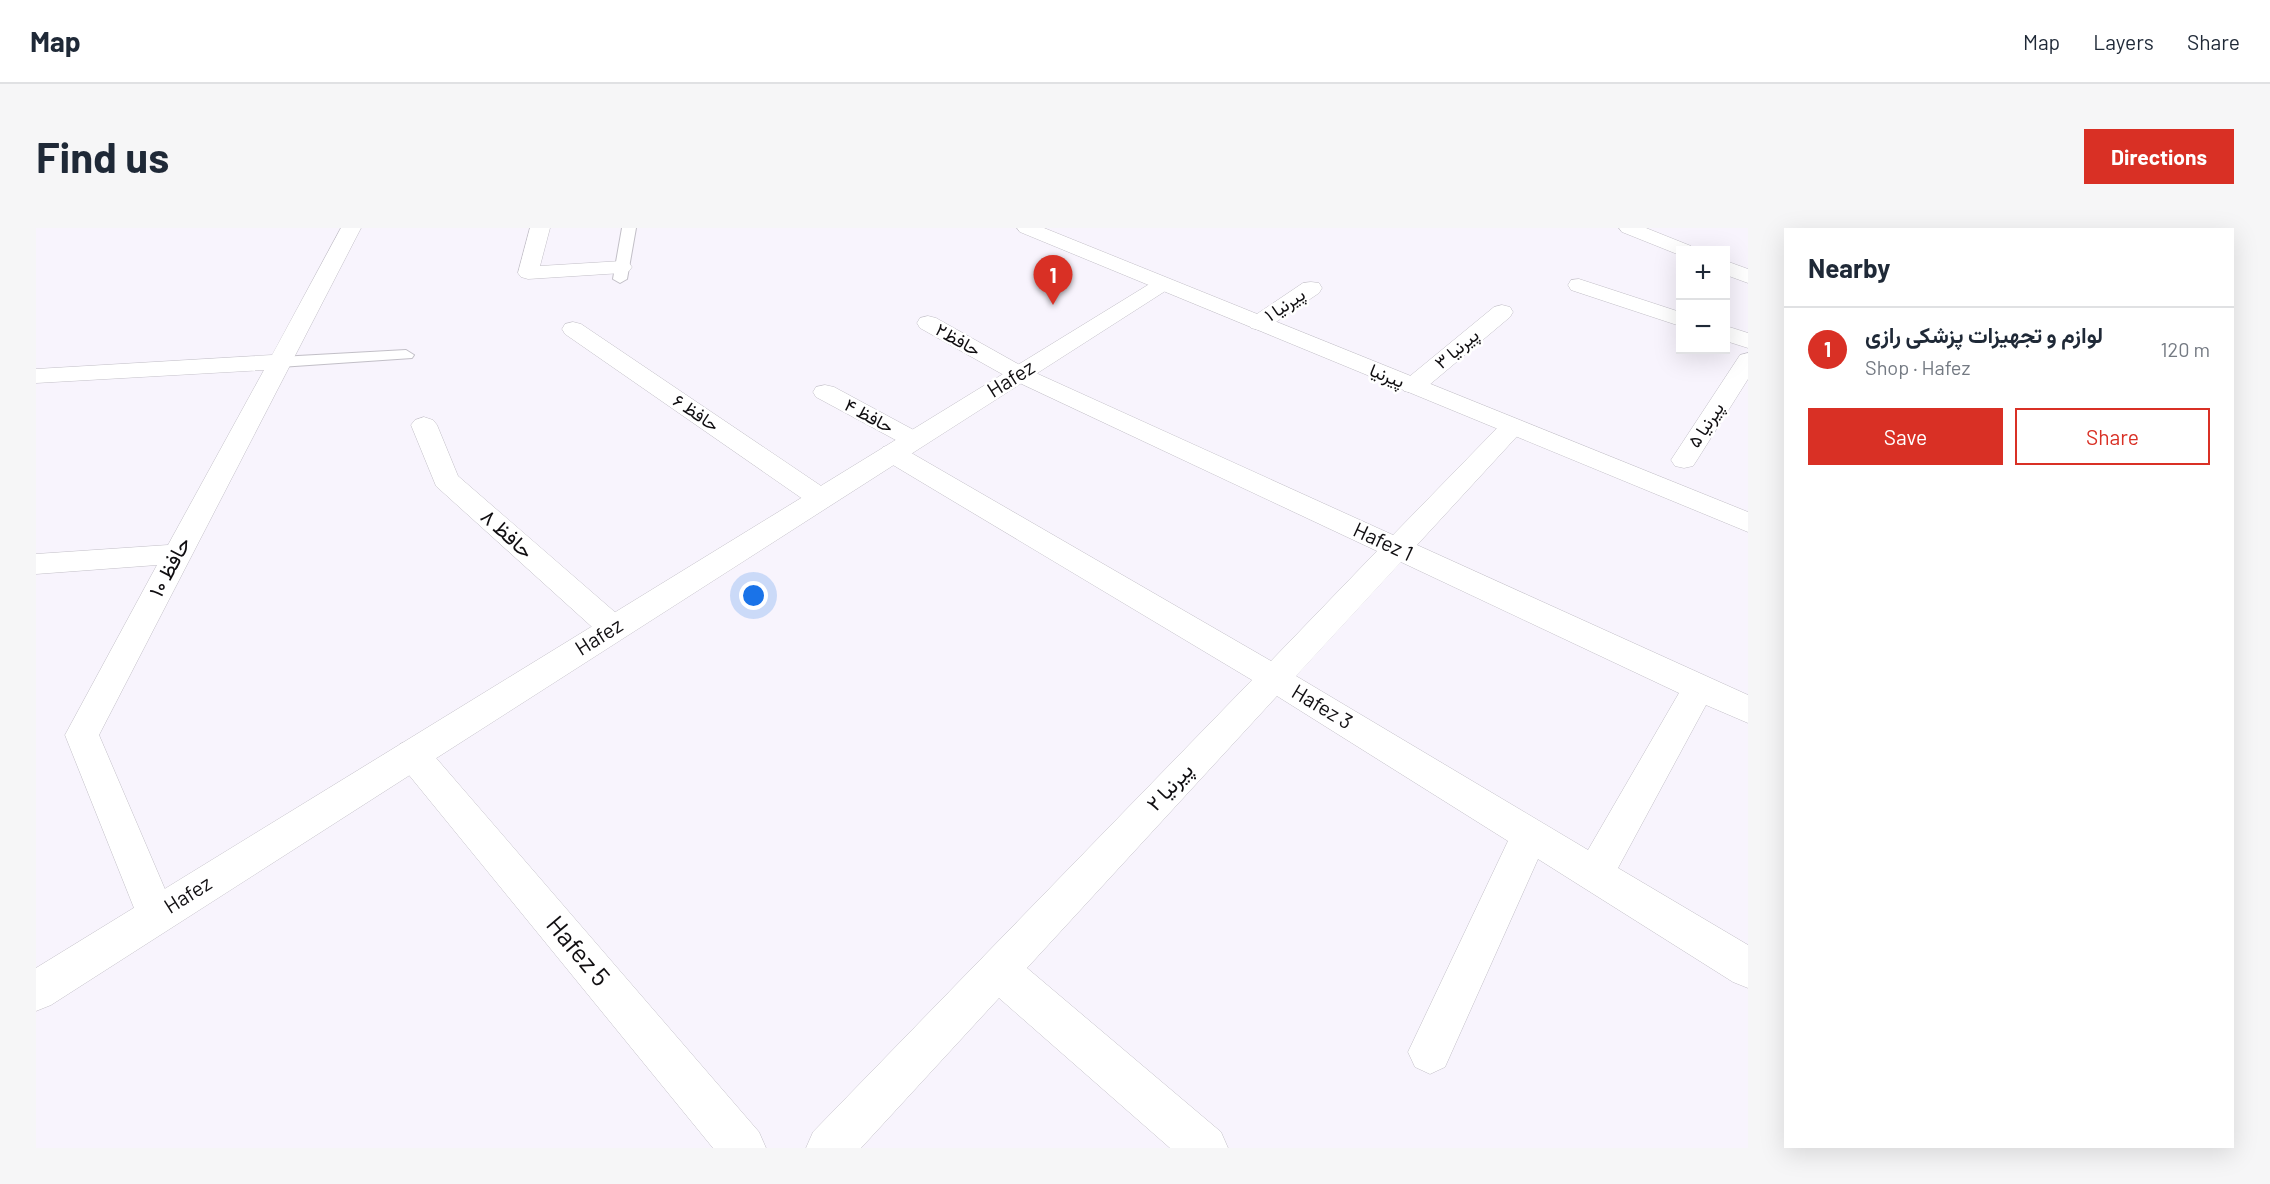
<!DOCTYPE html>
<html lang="en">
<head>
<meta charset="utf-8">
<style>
	body { margin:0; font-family:Barlow,Vazirmatn,sans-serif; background:#f6f6f7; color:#1f2937 }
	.controls { position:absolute; right:18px; top:18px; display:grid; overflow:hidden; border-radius:0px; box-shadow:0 6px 24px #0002 }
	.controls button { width:54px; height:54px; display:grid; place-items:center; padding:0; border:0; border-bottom:2px solid #e0e1e3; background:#fff; color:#1f2937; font:30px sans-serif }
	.you { position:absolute; left:718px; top:368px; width:21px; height:21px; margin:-15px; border:4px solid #fff; border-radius:50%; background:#1a73e8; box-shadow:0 0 0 9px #1a73e833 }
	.badge { display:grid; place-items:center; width:39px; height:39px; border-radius:50%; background:#d93025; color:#fff; font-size:20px; font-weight:700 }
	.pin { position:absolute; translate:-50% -50px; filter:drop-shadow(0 2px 3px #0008) }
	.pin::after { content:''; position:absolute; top:32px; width:21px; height:18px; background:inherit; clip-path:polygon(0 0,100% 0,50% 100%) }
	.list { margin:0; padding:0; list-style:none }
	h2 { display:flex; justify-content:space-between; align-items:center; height:78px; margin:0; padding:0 24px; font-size:26px }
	h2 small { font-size:20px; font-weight:400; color:#747a83 }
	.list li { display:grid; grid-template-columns:39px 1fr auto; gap:18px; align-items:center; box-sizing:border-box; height:84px; padding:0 24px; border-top:2px solid #e0e1e3 }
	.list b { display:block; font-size:22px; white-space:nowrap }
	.list p { margin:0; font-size:20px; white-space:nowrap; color:#747a83 }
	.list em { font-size:20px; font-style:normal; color:#747a83 }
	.actions { display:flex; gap:12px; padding:18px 24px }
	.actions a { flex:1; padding:14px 0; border:2px solid #d93025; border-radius:0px; text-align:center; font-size:21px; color:#d93025 }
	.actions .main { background:#d93025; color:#fff }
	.map { position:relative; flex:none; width:1712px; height:920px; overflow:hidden; border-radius:0px }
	header { display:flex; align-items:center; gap:36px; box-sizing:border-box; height:84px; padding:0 30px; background:#fff; border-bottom:2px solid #e0e1e3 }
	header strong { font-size:28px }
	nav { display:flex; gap:33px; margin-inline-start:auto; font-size:21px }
	.intro { display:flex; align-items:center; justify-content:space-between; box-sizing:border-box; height:144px; padding:0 36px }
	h1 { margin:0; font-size:42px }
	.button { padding:15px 27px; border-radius:0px; background:#d93025; color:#fff; font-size:21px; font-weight:700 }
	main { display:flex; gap:36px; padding:0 36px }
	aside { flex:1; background:#fff; border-radius:0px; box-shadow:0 6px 24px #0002 }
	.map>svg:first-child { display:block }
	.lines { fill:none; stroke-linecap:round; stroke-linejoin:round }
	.service-casing { stroke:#c2bfc7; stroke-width:2 }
	.minor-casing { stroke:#c2bfc7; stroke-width:1 }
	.tertiary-casing { stroke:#c2bfc7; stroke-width:1 }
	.secondary-casing { stroke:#c2bfc7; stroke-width:1 }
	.service { fill:#fff; fill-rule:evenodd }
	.minor { fill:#fff; fill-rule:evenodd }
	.tertiary { fill:#fff; fill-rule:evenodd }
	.secondary { fill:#fff; fill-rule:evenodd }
	.labels { text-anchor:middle; stroke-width:5; stroke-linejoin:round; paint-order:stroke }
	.far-street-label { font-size:18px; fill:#100e11; stroke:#fff }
	.street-label { font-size:21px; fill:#100e11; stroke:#fff }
	.near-street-label { font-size:26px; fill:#100e11; stroke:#fff }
</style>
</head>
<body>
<header>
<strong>Map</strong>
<nav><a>Map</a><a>Layers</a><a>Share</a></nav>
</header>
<div class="intro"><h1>Find us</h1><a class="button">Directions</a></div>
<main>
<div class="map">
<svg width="1712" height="920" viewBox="0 0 1712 920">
	<rect width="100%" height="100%" fill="#f8f4fd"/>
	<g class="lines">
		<g class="service-casing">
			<path id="service" d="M586,0H600L591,51L584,55L577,51Z
				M370,122L378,127L376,130L244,139L236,134L244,129Z"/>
		</g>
		<g class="minor-casing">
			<path id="minor" d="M305,0H325L63,507L140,687L134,700L120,705L106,700L29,507L121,337L0,346V326L132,317L228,142L0,155V141L236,127Z
				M494,0H514L504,38L586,33L593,35L596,39L593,43L586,45L492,51L485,49L482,45Z
				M1583,0H1610L1655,18L1658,22H1644V27L1641,26L1586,4Z
				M1690,33L1712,41V55L1690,47Z
				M1543,51L1644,84V98L1535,62L1532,57L1535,52Z
				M1275,54L1283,55L1286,60L1283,65L1231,100L1223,102L1215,100L1212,95L1215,90L1267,55Z
				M1466,77L1474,79L1477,84L1474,89L1386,163L1377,165L1368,163L1365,158L1368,153L1458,79Z
				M892,88L900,90L991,141L1357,307L1467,194L1476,191L1485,194L1489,199L1485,204L1381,317L1712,467V495L1670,477L1582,640L1712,717V760L1697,754L1502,631L1409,839L1394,846L1379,839L1372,824L1472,613L1241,468L991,740L1185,904L1192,920H1134L963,770L825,920H770L777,904L1216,452L847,231L843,225L847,219L856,217L865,219L1235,433L1341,323L975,151L884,100L881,95L884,90ZM1365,334L1643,465L1552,622L1260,448Z
				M537,94L545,96L794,264L798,270L794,276L784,279L774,276L529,106L526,101L529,96Z
				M1690,98L1712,105V120L1690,113Z
				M1712,125V151L1661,232L1657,238L1648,240L1639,238L1635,232L1704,127Z
				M789,157L798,159L887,207L891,212L887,217L878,220L869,217L780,169L777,164L780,159Z
				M388,189L397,192L401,197L422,248L588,392L593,400L588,408L577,411L566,408L400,258L375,197L379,192Z
				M376,512L388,516L723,904L730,920H677L364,536L359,526L364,516Z"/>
		</g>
		<g class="tertiary-casing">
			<path id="tertiary" d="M1127,50L1134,52L1138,56L1134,60L15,777L0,783V740L1120,52Z"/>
		</g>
		<g class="secondary-casing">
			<path id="secondary" d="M981,0H1008L1712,284V304L984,4Z"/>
		</g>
		<use href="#service" class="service"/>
		<use href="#minor" class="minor"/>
		<use href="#tertiary" class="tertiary"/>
		<use href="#secondary" class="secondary"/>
	</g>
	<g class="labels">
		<g class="far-street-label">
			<text transform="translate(1249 77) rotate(-34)" y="6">پیرنیا ۱</text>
			<text transform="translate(922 112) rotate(29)" y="6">حافظ۲</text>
			<text transform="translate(1421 121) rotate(-40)" y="6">پیرنیا ۳</text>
			<text transform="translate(1351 148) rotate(22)" y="6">پیرنیا</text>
			<text transform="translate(660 185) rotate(34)" y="6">حافظ ۶</text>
			<text transform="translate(833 188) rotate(28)" y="6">حافظ ۴</text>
			<text transform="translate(1670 197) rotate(-57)" y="6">پیرنیا ۵</text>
		</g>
		<g class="street-label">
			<text transform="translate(975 151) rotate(-32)" y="7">Hafez</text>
			<text transform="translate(471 306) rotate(42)" y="7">حافظ ۸</text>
			<text transform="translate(1347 314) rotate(25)" y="7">Hafez 1</text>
			<text transform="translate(134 339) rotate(-62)" y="7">حافظ ۱۰</text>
			<text transform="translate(563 409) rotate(-32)" y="7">Hafez</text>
			<text transform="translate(1286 479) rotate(31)" y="7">Hafez 3</text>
			<text transform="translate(1134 559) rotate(-47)" y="7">پیرنیا ۲</text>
			<text transform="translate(152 667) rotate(-32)" y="7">Hafez</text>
		</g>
		<g class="near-street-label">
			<text transform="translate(542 723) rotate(50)" y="9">Hafez 5</text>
		</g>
	</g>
</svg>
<div class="controls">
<button>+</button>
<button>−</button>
</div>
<div class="you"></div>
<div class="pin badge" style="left:1017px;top:77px">1</div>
</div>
<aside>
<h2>Nearby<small></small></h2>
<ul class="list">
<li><span class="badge">1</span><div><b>لوازم و تجهیزات پزشکی رازی</b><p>Shop · Hafez</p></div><em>120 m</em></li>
</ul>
<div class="actions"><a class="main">Save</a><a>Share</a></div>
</aside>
</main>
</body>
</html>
